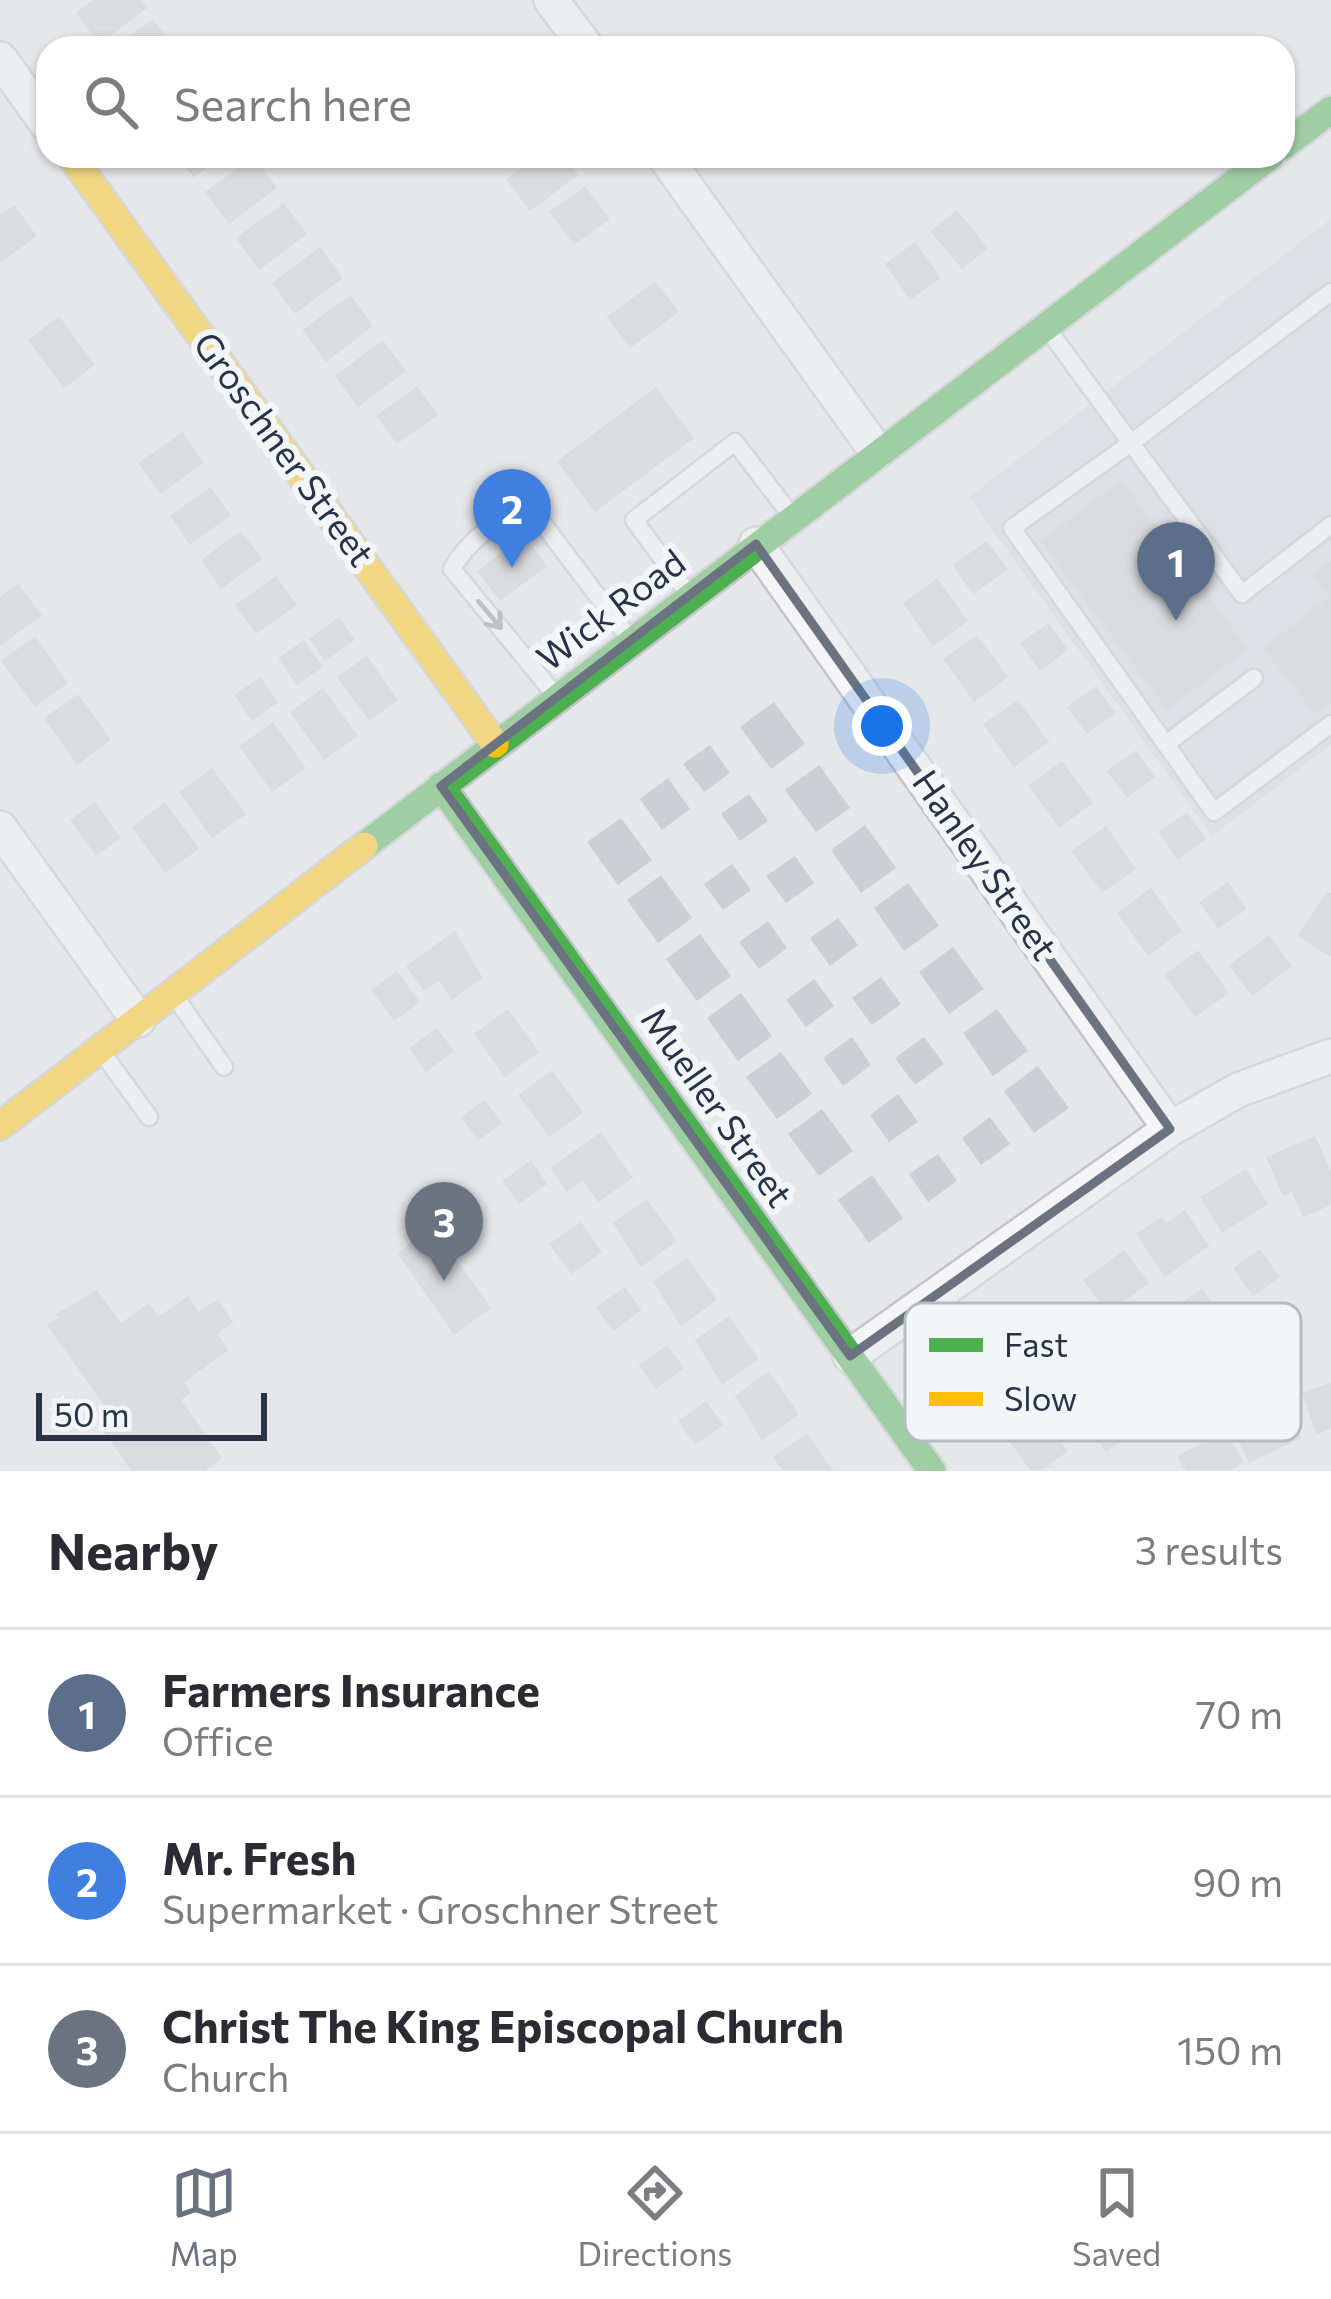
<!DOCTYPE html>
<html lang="en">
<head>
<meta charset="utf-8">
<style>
	body { margin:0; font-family:Commissioner,sans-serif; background:#f7f7f7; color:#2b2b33 }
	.scale { position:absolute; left:36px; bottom:30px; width:231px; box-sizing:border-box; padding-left:12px; border:6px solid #293347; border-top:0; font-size:33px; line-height:42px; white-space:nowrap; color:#293347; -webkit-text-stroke:9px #f3f6f9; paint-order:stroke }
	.you { position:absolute; left:882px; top:726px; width:42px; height:42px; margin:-30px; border:9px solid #fff; border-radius:50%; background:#1a73e8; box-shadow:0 0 0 18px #1a73e833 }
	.badge { display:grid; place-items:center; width:78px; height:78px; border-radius:50%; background:#6b7280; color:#fff; font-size:39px; font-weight:700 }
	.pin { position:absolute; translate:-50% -99px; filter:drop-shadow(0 3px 6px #0008) }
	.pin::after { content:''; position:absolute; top:63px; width:42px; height:36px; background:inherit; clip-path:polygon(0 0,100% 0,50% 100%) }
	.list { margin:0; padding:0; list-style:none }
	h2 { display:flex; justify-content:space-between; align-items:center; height:156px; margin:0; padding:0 48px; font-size:51px }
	h2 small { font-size:39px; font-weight:400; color:#7c7c81 }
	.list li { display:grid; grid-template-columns:78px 1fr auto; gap:36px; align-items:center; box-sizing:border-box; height:168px; padding:0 48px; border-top:3px solid #e1e1e2 }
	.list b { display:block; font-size:45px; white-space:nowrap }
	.list p { margin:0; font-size:39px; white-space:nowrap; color:#7c7c81 }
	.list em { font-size:39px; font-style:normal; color:#7c7c81 }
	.icon { flex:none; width:66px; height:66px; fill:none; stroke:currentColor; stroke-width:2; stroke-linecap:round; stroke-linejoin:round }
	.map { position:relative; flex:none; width:1331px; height:1471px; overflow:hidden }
	.search { position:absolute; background:#fff; box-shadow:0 3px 9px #0004; left:36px; right:36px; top:36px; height:132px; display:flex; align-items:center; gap:30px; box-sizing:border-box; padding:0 42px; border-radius:36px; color:#7c7c81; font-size:45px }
	.sheet { height:660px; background:#fff }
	nav { display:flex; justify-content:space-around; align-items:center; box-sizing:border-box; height:168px; border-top:3px solid #e1e1e2; background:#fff; font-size:33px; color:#7c7c81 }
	nav a { display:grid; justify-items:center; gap:6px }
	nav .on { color:#6b7280 }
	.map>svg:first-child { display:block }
	.built { fill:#d5d8e0 }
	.building { fill:#cccfd3 }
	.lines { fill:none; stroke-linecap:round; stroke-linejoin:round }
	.lane-casing { stroke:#c2c4c8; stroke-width:21 }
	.street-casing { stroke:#c2c4c8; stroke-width:38 }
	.fast-casing { stroke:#c2c4c8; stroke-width:32 }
	.slow-casing { stroke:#c2c4c8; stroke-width:32 }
	.lane { stroke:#f5f5f7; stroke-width:16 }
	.street { stroke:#f5f5f7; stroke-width:33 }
	.fast { stroke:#4caf50; stroke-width:27 }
	.slow { stroke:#ffc107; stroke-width:27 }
	.oneway { stroke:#8f949f }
	.marked { fill:none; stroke:#6b7280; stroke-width:9; stroke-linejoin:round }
	.labels { text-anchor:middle; stroke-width:12; stroke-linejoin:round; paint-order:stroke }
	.street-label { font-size:36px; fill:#293347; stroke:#f3f6f9 }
	.key { fill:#f3f6f9; stroke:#b6bcc4; stroke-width:3 }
	.key-label { font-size:33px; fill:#293347 }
</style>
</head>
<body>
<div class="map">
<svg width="1331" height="1471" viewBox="0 0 1331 1471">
	<rect width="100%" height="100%" fill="#e5e7ea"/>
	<path class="built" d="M1331,219V745L1212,836L969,497Z"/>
	<path class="building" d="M93,0H141L147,8L99,44L76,13Z
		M153,19L175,48H113Z
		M177,156H223L194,178Z
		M254,156L277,188L229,224L205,192Z
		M538,156H564L578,175L530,211L506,179Z
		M585,186L610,219L574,245L549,212Z
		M284,203L307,234L259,270L236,238Z
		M14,205L37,236L0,263V215Z
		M957,210L988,248L962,269L930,231Z
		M915,242L941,278L910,300L885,264Z
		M320,247L343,278L295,314L272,283Z
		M655,281L679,312L630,348L607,317Z
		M351,295L373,326L326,362L302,330Z
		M59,316L95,365L64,388L28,340Z
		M383,340L406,371L358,407L335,376Z
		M417,386L438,415L397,444L376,416Z
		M656,387L694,438L595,512L557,461Z
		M183,432L204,463L160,494L138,463Z
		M1121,480L1248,649L1167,710L1040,541Z
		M210,487L231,515L190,545L170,516Z
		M241,531L262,559L221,589L201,560Z
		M524,535L547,566L500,601L477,571Z
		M987,541L1008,570L973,594L952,565Z
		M1331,560V703L1315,715L1263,647L1329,597L1312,574Z
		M276,576L297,605L256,634L235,605Z
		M937,578L968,621L933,646L903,603Z
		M18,584L42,615L0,646V597Z
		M339,617L355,640L325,661L309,639Z
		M1049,623L1068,650L1040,671L1020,643Z
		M977,635L1008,677L974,702L943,659Z
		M35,636L68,683L35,707L1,661Z
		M304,640L323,667L297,685L278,658Z
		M367,656L398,700L369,721L337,677Z
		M260,677L278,702L252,721L234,695Z
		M1096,686L1116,713L1087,734L1067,707Z
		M323,688L358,736L324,760L290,712Z
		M78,694L111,740L77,765L44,718Z
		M1018,700L1049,742L1014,767L983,724Z
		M774,702L805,744L771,769L740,727Z
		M273,722L306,768L272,792L239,746Z
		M710,745L730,773L704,792L683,764Z
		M1136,750L1155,777L1127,798L1107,771Z
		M1062,761L1093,803L1059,828L1028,785Z
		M819,765L850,808L816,832L785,790Z
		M212,768L246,814L212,838L179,792Z
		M668,778L690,809L662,830L640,799Z
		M749,794L768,821L740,841L721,814Z
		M95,802L121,838L96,856L70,820Z
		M165,802L199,849L165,873L132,827Z
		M1187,812L1206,839L1178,860L1158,832Z
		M621,818L652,860L618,885L587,842Z
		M865,825L896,868L861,893L831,850Z
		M1106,826L1136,869L1102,893L1071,851Z
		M795,856L814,883L786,903L766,876Z
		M732,864L751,890L723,910L704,884Z
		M661,875L692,918L658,943L627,900Z
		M1228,882L1247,909L1218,929L1199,902Z
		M908,883L939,926L904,951L874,908Z
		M1151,888L1182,931L1148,956L1117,913Z
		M1327,891L1331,893V957L1297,936Z
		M838,918L858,945L830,966L810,938Z
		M768,921L787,948L759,969L739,942Z
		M455,931L483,978L452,1000L439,981L424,991L406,966Z
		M700,934L731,976L697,1001L666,959Z
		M1269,935L1292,966L1252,996L1229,965Z
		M953,947L984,989L949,1014L919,972Z
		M1198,950L1229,993L1195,1017L1164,975Z
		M397,971L420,1002L394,1021L371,990Z
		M881,977L901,1004L872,1025L852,998Z
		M814,979L834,1006L806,1027L786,1000Z
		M741,993L772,1036L738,1061L707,1018Z
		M508,1009L539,1052L505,1077L474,1034Z
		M997,1009L1028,1051L993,1076L963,1033Z
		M437,1028L454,1051L426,1072L409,1048Z
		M852,1037L871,1065L843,1086L823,1058Z
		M924,1037L944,1064L915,1085L895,1058Z
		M781,1052L812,1094L777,1119L746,1077Z
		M1038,1066L1069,1108L1034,1133L1004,1091Z
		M552,1070L583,1113L549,1137L518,1095Z
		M898,1094L918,1122L889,1142L870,1115Z
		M485,1100L502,1123L478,1141L461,1117Z
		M822,1109L853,1151L819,1176L788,1134Z
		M990,1117L1010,1144L981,1165L962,1138Z
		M601,1132L633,1178L598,1202L583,1180L567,1192L550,1168Z
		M1315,1136L1331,1172V1205L1303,1217L1292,1192L1283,1196L1266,1157Z
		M938,1154L957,1181L928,1202L909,1174Z
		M531,1160L547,1184L519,1204L502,1181Z
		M1246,1169L1268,1204L1222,1233L1200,1197Z
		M872,1175L903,1218L869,1243L838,1200Z
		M647,1199L677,1241L641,1267L613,1223Z
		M1185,1210L1209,1246L1165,1277L1136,1234L1162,1217L1166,1223Z
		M425,1215L491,1308L454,1335L398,1254L417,1237L409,1226Z
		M581,1222L602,1252L571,1274L549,1244Z
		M1260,1249L1280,1277L1253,1296L1233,1268Z
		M1124,1250L1149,1283L1107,1314L1083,1280Z
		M687,1257L717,1300L681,1326L653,1282Z
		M625,1287L642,1310L613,1331L596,1307Z
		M1202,1289L1222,1317L1194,1336L1174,1308Z
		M97,1290L121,1323L149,1303L158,1317L188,1296L199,1312L218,1299L233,1322L217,1334L229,1350L184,1382L191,1393L181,1400L222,1458L204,1471H132L101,1428L114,1419L47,1325L58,1318L56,1314Z
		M729,1316L759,1359L722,1385L695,1340Z
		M667,1345L684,1368L656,1389L639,1365Z
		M769,1371L799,1414L762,1440L735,1396Z
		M1331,1383V1429L1316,1434L1302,1392Z
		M1282,1398L1301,1438L1249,1463L1230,1424Z
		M1051,1400L1069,1424L1055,1433L1068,1451L1040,1471H1031L1004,1434Z
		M706,1401L723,1425L695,1445L678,1421Z
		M1117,1408L1134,1431L1106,1452L1089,1428Z
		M1226,1431L1244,1462L1230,1471H1186L1177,1456Z
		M807,1433L833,1471H783L773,1457Z"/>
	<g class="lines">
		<g class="lane-casing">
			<path id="lane" d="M1331,292L1131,443L1242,594L1331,525
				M1049,331L1131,443L1012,528L1214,812L1331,724
				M689,595L634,520L735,442L790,514
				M556,696L452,569C465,545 503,510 531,510L540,520L630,639
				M1166,744L1254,678
				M176,998L224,1067
				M101,1051L149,1117"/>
		</g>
		<g class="street-casing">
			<path id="street" d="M551,0L587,48
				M0,59L48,125
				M664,156L877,452
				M756,544L1170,1129
				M0,828L138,1020
				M850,1356L1170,1129L1238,1090L1331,1056"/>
		</g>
		<g class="fast-casing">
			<path id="fast" d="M1283,146L1331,110
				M441,786L932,1471
				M364,846L1270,156"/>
		</g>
		<g class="slow-casing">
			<path id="slow" d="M71,156L495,744
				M0,1126L364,846"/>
		</g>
		<use href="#lane" class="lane"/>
		<use href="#street" class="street"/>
		<use href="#fast" class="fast"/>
		<use href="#slow" class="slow"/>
	</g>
	<defs><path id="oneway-shaft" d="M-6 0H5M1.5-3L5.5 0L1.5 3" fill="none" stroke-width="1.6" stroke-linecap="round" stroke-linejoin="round" transform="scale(3)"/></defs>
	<use class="oneway" href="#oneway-shaft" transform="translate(490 615) rotate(50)"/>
	<path d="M0 0H1331V1471H0ZM756,544L1170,1129L850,1356L441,786Z" fill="#e5e7ea" fill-opacity=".55" fill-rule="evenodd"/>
	<path class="marked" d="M756,544L1170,1129L850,1356L441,786Z"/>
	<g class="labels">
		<g class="street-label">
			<text transform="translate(284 449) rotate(54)" y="13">Groschner Street</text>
			<text transform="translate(611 610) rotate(-37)" y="13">Wick Road</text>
			<text transform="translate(985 865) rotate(55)" y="13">Hanley Street</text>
			<text transform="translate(717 1107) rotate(55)" y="13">Mueller Street</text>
		</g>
	</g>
	<rect x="905" y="1303" width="396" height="138" rx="18" class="key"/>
	<rect x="929" y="1338" width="54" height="14" fill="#4caf50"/>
	<rect x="929" y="1392" width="54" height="14" fill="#ffc107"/>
	<g class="key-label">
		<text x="1004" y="1357">Fast</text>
		<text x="1004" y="1411">Slow</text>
	</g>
</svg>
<div class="scale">50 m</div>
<div class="you"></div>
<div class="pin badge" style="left:1176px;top:621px;background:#5c6f8a">1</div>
<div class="pin badge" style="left:512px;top:568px;background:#3f7fe0">2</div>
<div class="pin badge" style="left:444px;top:1281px;background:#6b7280">3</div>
<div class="search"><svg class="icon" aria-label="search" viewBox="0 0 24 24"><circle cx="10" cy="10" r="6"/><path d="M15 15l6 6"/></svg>Search here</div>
</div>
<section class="sheet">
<h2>Nearby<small>3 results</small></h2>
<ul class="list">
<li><span class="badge" style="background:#5c6f8a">1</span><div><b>Farmers Insurance</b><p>Office</p></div><em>70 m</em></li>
<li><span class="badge" style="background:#3f7fe0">2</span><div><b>Mr. Fresh</b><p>Supermarket · Groschner Street</p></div><em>90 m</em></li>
<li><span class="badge" style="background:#6b7280">3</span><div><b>Christ The King Episcopal Church</b><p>Church</p></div><em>150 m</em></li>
</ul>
</section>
<nav>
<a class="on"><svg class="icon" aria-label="map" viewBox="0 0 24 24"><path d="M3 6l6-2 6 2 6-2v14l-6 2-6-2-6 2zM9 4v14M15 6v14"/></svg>Map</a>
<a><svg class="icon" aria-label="directions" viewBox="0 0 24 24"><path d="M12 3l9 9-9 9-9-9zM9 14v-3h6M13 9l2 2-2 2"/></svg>Directions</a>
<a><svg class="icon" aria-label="saved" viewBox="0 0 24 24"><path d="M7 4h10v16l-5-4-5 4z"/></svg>Saved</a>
</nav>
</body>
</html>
